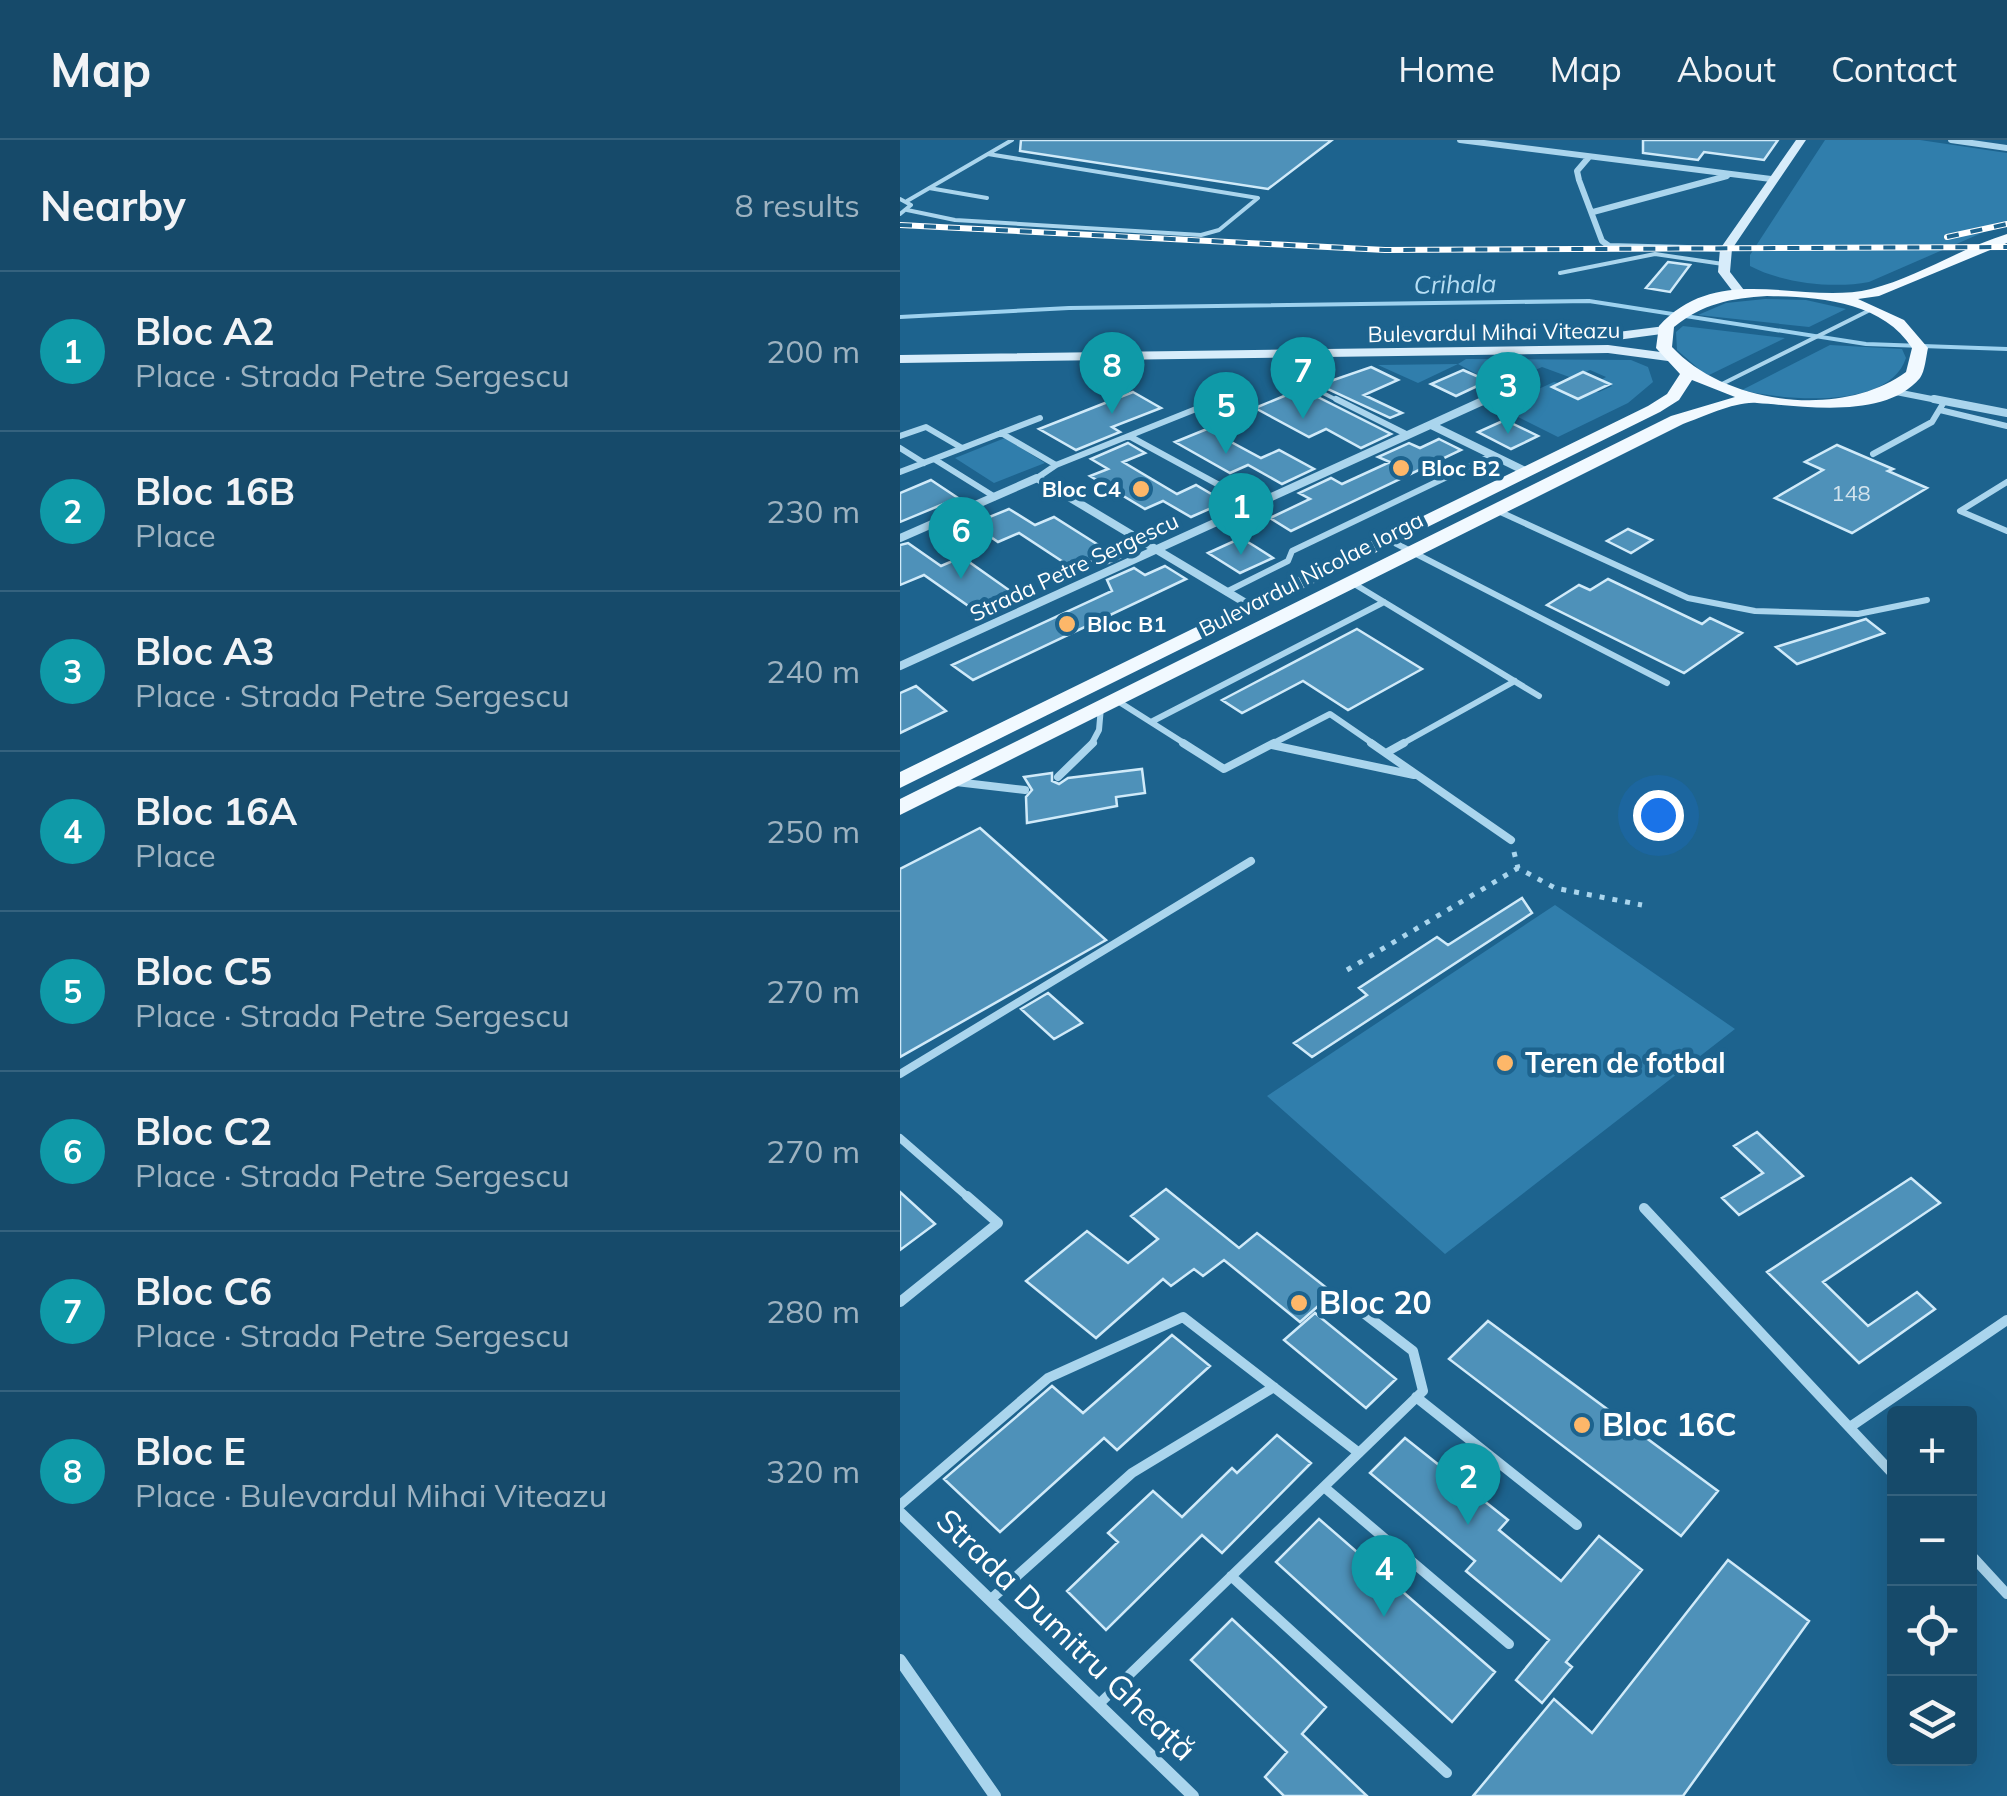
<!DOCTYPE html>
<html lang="en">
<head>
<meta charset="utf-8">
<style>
	body { margin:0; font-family:Mulish,sans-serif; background:#1f5170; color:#f1f3f6 }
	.controls { position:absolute; right:30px; bottom:30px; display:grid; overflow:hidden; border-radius:10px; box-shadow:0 10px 40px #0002 }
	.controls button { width:90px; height:90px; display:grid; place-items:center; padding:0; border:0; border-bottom:2px solid #35627e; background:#164a6a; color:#f1f3f6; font:50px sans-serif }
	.you { position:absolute; left:758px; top:675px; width:35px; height:35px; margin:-25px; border:8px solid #fff; border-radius:50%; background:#1a73e8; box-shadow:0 0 0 15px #1a73e833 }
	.badge { display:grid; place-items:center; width:65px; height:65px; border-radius:50%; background:#8abfa5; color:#fff; font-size:32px; font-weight:700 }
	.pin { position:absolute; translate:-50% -82px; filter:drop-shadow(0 2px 5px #0008) }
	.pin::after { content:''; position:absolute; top:52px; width:35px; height:30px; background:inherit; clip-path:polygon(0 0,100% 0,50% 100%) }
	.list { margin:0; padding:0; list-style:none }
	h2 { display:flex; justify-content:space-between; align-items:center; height:130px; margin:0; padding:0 40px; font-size:42px }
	h2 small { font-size:32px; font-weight:400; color:#9eb3c1 }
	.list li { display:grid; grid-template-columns:65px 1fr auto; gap:30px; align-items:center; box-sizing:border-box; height:160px; padding:0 40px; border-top:2px solid #35627e }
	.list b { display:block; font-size:38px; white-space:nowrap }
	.list p { margin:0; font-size:32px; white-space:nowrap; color:#9eb3c1 }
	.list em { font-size:32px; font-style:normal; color:#9eb3c1 }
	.icon { flex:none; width:55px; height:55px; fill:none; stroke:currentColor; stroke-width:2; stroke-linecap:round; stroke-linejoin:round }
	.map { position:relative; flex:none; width:1107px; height:1656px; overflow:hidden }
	header { display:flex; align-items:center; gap:60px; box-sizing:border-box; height:140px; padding:0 50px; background:#164a6a; border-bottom:2px solid #35627e }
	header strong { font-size:48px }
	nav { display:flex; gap:55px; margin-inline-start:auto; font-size:35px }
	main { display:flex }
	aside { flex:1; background:#164a6a }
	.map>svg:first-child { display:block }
	.green { fill:#307eac }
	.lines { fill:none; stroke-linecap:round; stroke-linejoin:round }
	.stream { stroke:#9ed2ef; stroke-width:4 }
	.building { fill:#4e91b9; stroke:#d0eaf9; stroke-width:2.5 }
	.path { stroke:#aad5ed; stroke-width:5; stroke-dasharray:5 8; stroke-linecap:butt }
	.lane-far3 { stroke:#aad5ed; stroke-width:4 }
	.lane-far2 { stroke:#aad5ed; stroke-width:6 }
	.lane-far1 { stroke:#aad5ed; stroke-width:8 }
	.lane { stroke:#aad5ed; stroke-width:10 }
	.street-far2 { stroke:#aad5ed; stroke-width:6 }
	.street-far1 { stroke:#aad5ed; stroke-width:8 }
	.street { stroke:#aad5ed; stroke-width:12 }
	.secondary { fill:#d7ecfa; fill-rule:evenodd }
	.primary { fill:#f1f9ff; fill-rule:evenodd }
	.rail-casing { stroke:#fff; stroke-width:6 }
	.rail { stroke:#1d638e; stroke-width:4; stroke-dasharray:12; stroke-linecap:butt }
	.poi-dot { fill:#fdb769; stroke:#1d638e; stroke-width:4 }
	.labels { text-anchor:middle; stroke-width:9; stroke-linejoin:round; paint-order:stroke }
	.far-street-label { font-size:22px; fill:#fff; stroke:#1d638e }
	.far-poi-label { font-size:22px; font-weight:bold; fill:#fff; stroke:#1d638e; text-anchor:start }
	.number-label { font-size:22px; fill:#d3e4ee }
	.far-water-label { font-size:25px; font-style:italic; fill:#b6def4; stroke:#1d638e }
	.poi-label { font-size:28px; font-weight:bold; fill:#fff; stroke:#1d638e; text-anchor:start }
	.near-poi-label { font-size:32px; font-weight:bold; fill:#fff; stroke:#1d638e; text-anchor:start }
	.near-street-label { font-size:32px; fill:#fff; stroke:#1d638e }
</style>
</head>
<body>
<header>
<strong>Map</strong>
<nav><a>Home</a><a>Map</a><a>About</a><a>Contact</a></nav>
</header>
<main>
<aside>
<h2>Nearby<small>8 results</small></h2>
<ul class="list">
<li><span class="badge" style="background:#0f9aa8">1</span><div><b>Bloc A2</b><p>Place · Strada Petre Sergescu</p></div><em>200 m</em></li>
<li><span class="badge" style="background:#0f9aa8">2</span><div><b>Bloc 16B</b><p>Place</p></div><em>230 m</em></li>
<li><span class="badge" style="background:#0f9aa8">3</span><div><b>Bloc A3</b><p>Place · Strada Petre Sergescu</p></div><em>240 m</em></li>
<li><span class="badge" style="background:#0f9aa8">4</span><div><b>Bloc 16A</b><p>Place</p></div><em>250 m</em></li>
<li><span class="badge" style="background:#0f9aa8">5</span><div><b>Bloc C5</b><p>Place · Strada Petre Sergescu</p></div><em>270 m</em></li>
<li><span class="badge" style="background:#0f9aa8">6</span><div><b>Bloc C2</b><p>Place · Strada Petre Sergescu</p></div><em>270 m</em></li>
<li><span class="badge" style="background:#0f9aa8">7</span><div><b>Bloc C6</b><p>Place · Strada Petre Sergescu</p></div><em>280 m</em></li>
<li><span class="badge" style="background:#0f9aa8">8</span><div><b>Bloc E</b><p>Place · Bulevardul Mihai Viteazu</p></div><em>320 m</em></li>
</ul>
</aside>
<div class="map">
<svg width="1107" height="1656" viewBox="0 0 1107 1656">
	<rect width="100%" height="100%" fill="#1d638e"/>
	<path class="green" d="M925,0H1020L1107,13V82L969,142C933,149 882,143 850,126V115Z
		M865,159L906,160L946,169L909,187L798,175L826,163Z
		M783,186L885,198L807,236L777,210L776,192Z
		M930,205L1002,209L1006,218C989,271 883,260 842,250Z
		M566,219L731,220L748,227L753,242L728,263L658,297L598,267L654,242L699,252L712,246L701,240L706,237L690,230L672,238L642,227L599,246L558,224L518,243L478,225L558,224Z
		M105,298L145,323L94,343L55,318Z
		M655,765L835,889L545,1114L367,956Z"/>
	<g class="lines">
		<path class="stream" d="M0,177L169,168L689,161L966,204L1107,209"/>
	</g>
	<path class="building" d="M121,0H432L368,49L120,11Z
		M743,0H878L864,20L804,12L798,20L743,13Z
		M768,122L790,125L770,152L746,148Z
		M471,227L498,240L464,255L502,273L490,278L419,245Z
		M563,230L588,241L556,256L531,244Z
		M683,232L710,244L678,259L652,247Z
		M381,233L400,248L491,294L461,308L426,289L409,297L355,268L389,254Z
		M233,252L261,268L212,287L220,292L176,310L139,289Z
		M605,280L638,296L611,309L578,292Z
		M307,289L361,318L379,310L414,329L382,344L348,325L330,333L275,302Z
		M539,299L561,310L391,391L370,378L410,359L399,353L431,338L442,344L490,322L478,317L509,303L520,308Z
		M228,303L245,313L223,322L277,354L296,345L325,362L291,377L263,361L245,369L190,336L208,329L191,319Z
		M937,305L993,329L988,331L1027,348L952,393L875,358L923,330L905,322Z
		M31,340L58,358L0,382V353Z
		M109,369L135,385L154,377L219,418L201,426L197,418L174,429L119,393L98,402L72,384Z
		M728,389L752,400L731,413L707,401Z
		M341,398L356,407L373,418L340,433L308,413Z
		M8,403L41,426L62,417L116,455L77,472L24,435L0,445V405Z
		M265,426L286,439L73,540L52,525L212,451L207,440L234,428L245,435Z
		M708,439L802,484L810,478L842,493L784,533L647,465L679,445L690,450Z
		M966,479L984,493L897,524L876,507Z
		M457,489L522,529L448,570L403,541L342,573L322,560Z
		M16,546L46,571L0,593V553Z
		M242,629L245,653L216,657L217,666L127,683L126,657L132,650L124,637L152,633V641L159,644L168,638Z
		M80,688L206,800L0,917V729Z
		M622,758L632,773L412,917L394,903L467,855L459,848L537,797L548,805Z
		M148,853L182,883L154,899L121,869Z
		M857,992L903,1036L839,1075L822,1058L863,1033L834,1006Z
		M1011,1038L1040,1063L923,1142L968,1186L1017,1152L1035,1169L959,1223L867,1132Z
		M266,1049L339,1108L357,1093L433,1153L400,1182L324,1120L303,1136L294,1129L271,1146L263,1139L196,1198L126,1141L187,1091L228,1123L258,1099L231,1076Z
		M0,1052L35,1084L0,1110Z
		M415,1173L496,1239L466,1268L384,1200Z
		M588,1181L818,1351L781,1396L549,1219Z
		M272,1195L310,1226L217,1310L204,1298L100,1392L44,1339L152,1246L183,1273Z
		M377,1295L411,1323L322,1413L302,1395L206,1490L167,1451L218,1402L208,1393L253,1351L282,1377L332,1328L337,1333Z
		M505,1298L608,1380L599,1390L661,1441L699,1396L742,1430L666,1522L672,1527L642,1563L616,1540L649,1500L566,1431L575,1421L470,1333Z
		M419,1379L595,1532L552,1582L376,1422Z
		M828,1420L909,1481L783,1656H573L654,1559L692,1593Z
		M332,1479L426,1567L402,1594L467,1656H384L365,1637L387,1612L291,1520Z"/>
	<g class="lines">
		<path class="path" d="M614,712L618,728L655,748L742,765
			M447,830L618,728"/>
		<path class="lane-far3" d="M29,48L87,58
			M0,59L11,65L0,74
			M7,61L112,0
			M7,70L55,80L301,95L319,90L358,58L88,14
			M660,133L755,114L823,124
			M403,243L441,262
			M818,246L972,169"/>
		<path class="lane-far2" d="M436,259L508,295
			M1040,270L1107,286
			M101,293L156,325
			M0,296L26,287L62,308
			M229,296L354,364
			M0,308L24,323
			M973,314L1032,282L1044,262
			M34,319L140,278
			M0,332L34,319L95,357
			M137,338L156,325L306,265
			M1107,342L1060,371L1107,391
			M596,370L788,458L855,471L958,474L1027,460
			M491,401L767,543
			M451,442L639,556
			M326,452L388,421L392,411L593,315
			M216,560L287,605
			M251,582L484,462
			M191,605L199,590L201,567
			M370,605L430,574L475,605
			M500,605L615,541"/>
		<path class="lane-far1" d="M283,603L324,629L374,603
			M471,603L611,700
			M372,605L514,635
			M486,613L504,603
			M158,637L193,603
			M56,642L125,650
			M0,934L351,721
			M0,998L70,1059"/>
		<path class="lane" d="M744,1068L994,1335
			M0,1162L98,1083L67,1056
			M516,1257L677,1385
			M950,1287L1107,1180
			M424,1347L609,1504
			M0,1365L148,1238L283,1177L459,1313
			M1070,1414L1107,1454
			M331,1436L547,1633
			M90,1460L232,1333L374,1247
			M198,1565L523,1251L513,1211L457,1168"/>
		<path class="street-far2" d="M560,0L871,39
			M1051,0L1107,8
			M689,17L677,31L679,40L702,101L709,106L826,109
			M693,72L827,36
			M991,251L1047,262
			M582,262L636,237"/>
		<path class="street-far1" d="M1034,259L1107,273
			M531,285L627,332
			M0,398L137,338L354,468
			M0,526L587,259"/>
		<path class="street" d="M0,1373L293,1656
			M0,1520L95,1656"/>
		<path class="secondary" d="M896,0H906L832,109L830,132L847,154L837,157L818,132L820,109Z
			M765,186L771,190L769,193L702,202L696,198L702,194Z
			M708,205L768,213L774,217L768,221L708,213L0,223V215Z"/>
		<path class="primary" d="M1107,94V103L979,156L958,159L1004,180L1028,208C1026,217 1025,231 1020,238C985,280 903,266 857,263C835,261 804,277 783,284L0,675V659L771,276L835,257L792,240L779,260L760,272L0,648V632L748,266L767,254L780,234L756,208L759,186C819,120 902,166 971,149C1018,137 1061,108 1107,94ZM867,156C918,157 982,161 1012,208L1006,232C942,279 826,265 772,207L774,187C802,164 831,158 867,156Z"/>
		<g class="rail-casing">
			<path id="rail" d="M0,85L485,110L1107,107
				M1047,97L1107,84"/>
		</g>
		<use href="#rail" class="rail"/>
	</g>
	<g class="poi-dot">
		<circle cx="501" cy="328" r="10"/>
		<circle cx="241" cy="349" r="10"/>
		<circle cx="167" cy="484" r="10"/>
		<circle cx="605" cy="923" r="10"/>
		<circle cx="399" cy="1163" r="10"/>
		<circle cx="682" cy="1285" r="10"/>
	</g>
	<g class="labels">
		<g class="far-street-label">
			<text transform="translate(594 192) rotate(-1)" y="8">Bulevardul Mihai Viteazu</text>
			<text transform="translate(174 427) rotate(-25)" y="8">Strada Petre Sergescu</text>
			<text transform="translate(411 434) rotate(-27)" y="8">Bulevardul Nicolae Iorga</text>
		</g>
		<g class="far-poi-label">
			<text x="521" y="336">Bloc B2</text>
			<text x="221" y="357" text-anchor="end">Bloc C4</text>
			<text x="187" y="492">Bloc B1</text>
		</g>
		<g class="number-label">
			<text x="951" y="361">148</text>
		</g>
		<g class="far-water-label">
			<text transform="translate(555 144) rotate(-1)" y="9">Crihala</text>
		</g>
		<g class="poi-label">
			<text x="625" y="933">Teren de fotbal</text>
		</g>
		<g class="near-poi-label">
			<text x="419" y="1174">Bloc 20</text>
			<text x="702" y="1296">Bloc 16C</text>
		</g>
		<g class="near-street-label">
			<text transform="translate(166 1495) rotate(44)" y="11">Strada Dumitru Gheață</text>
		</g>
	</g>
</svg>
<div class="controls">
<button>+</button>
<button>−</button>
<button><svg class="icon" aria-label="locate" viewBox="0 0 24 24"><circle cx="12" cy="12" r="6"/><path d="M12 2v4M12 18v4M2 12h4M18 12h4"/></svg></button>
<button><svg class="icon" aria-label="layers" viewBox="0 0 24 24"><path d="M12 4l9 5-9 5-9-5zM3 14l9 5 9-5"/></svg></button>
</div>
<div class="you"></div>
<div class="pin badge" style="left:341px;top:415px;background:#0f9aa8">1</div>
<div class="pin badge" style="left:568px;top:1385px;background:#0f9aa8">2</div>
<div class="pin badge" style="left:608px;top:294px;background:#0f9aa8">3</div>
<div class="pin badge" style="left:484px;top:1477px;background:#0f9aa8">4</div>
<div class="pin badge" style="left:326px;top:314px;background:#0f9aa8">5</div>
<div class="pin badge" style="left:61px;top:439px;background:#0f9aa8">6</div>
<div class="pin badge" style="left:403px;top:279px;background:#0f9aa8">7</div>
<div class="pin badge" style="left:212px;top:274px;background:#0f9aa8">8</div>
</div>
</main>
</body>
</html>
